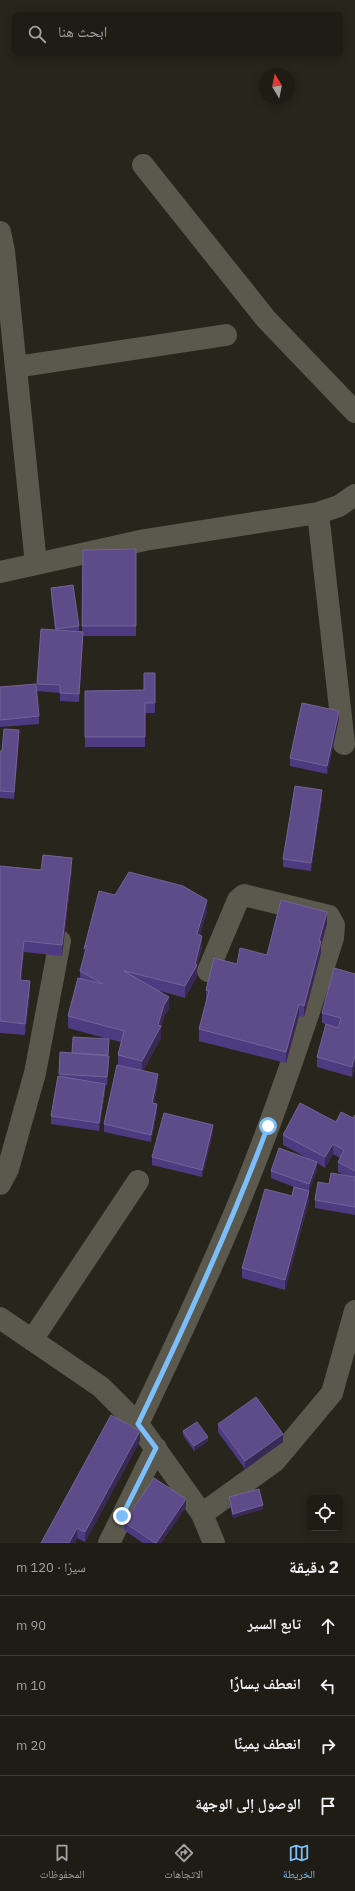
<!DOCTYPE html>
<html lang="ar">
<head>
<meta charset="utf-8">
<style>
	body { margin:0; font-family:"IBM Plex Sans","Noto Naskh Arabic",sans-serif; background:#26251e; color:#f1f3f6; direction:rtl }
	.controls { position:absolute; right:12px; bottom:12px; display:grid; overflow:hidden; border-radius:6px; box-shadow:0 2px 10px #0003 }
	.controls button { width:36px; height:36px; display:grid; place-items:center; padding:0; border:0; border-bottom:1px solid #3c3a34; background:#1e1c15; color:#f1f3f6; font:20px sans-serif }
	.compass { position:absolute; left:259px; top:68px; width:36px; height:36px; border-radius:50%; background:#1e1c15; box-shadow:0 2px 10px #0003; rotate:350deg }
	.stop { position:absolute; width:12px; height:12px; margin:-9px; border:3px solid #7cbef9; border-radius:50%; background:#fff }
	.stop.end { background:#7cbef9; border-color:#fff; box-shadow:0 1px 4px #0008 }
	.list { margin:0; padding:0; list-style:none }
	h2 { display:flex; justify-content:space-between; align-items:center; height:52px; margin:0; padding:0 16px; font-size:17px }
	h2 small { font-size:13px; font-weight:400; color:#a1a1a0 }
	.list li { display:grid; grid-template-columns:26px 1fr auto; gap:12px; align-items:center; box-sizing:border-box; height:60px; padding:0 16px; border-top:1px solid #3c3a34 }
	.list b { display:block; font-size:15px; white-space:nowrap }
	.list em { font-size:13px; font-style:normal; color:#a1a1a0 }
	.icon { flex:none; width:22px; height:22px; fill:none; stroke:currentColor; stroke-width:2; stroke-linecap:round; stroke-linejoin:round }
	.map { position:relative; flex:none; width:355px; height:1543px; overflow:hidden; direction:ltr }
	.search { position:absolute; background:#1e1c15; box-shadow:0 2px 10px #0003; left:12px; right:12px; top:12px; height:44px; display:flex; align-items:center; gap:10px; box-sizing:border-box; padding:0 14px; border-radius:6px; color:#a1a1a0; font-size:15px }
	.sheet { height:292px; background:#1e1c15 }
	nav { display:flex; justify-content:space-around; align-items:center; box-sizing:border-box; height:56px; border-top:1px solid #3c3a34; background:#1e1c15; font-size:11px; color:#a1a1a0 }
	nav a { display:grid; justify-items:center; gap:2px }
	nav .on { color:#7cbef9 }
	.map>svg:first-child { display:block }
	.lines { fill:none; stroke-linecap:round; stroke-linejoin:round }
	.minor { stroke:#5b584d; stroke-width:22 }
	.wall { fill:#4e3a81 }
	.shaded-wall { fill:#382a54 }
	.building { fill:#5e4c8a; stroke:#736397 }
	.route { stroke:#7cbef9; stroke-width:5 }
</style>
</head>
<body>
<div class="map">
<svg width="355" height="1543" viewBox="0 0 355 1543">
	<rect width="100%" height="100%" fill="#28251c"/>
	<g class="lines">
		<path class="minor" d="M143,165L266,319L355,412
			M0,232L4,251L36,564
			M16,367L226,335
			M318,513L344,744
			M0,572L145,540L318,513L339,506L355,495
			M0,1184L8,1169L35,1073L60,941
			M0,1318L101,1387L138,1424L202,1514L214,1543
			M32,1340L138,1181
			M138,1424C173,1350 209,1276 240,1200C275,1115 305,1026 333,938L334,925L329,916L244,895L238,900L208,971
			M202,1514L275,1461L332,1393L355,1311
			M109,1543L156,1448"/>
	</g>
	<path class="wall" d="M136,549V636H83L79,702L60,701V693L37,691V684L55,630L51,596V588L79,626V631H82L83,550Z
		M155,673V713H145V747H85V691L144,690Z
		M0,687L39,716V724L0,727Z
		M339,719L327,774L290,766V758Z
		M19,738L14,799L0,798V751H2Z
		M322,798L311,871L283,867V859Z
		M0,866L41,870H72L62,956L24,952L21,980L30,993L25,1035L0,1033Z
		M115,895L207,911L200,935L202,947L197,966V976L185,998L160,991L169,1008L164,1017L161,1028V1038L143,1071L158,1082L154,1103L157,1112L151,1142L104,1132V1124L118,1065V1055L121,1042L109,1039L108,1056L109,1063L107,1085H105V1092L99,1131L51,1124V1116L59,1076L60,1052L72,1053L108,1039L68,1028V1016L80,979V971Z
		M327,924L321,946V953L304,1017L299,1016L286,1063L199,1041V1029L207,1002L206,1001V990L237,964L267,955Z
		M355,974V1065L352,1077L317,1067V1057L338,1028L322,1023V1013Z
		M355,1115V1215L315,1208V1200L329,1184L344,1175L338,1172V1162L340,1158L333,1154L325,1168L317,1163V1170L309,1191V1201L285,1290L242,1278V1268L292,1196L294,1187L271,1178V1171L311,1160L283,1145V1135L353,1118Z
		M213,1133L202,1177L152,1165V1157Z
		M218,1424L283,1442L245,1469L218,1432Z
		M183,1431L208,1441L194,1451L183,1435Z
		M140,1441L85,1542L77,1538L75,1543H41Z
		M229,1497L263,1509L233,1518L229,1502Z
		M186,1507L161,1543H143L124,1530V1522Z"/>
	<path class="shaded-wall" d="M83,632V639L79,702V694Z
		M339,711V719L327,774V766Z
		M19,730V738L14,799V792Z
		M322,790V798L311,871V863Z
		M72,858V870L62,956V945Z
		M207,900V911L197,946V934Z
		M327,912V924L321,946V953L304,1017V1006L319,941Z
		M202,936V947L197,966V976L185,998V986L195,964Z
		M24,941V952L20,992V980Z
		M87,945L84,960V949Z
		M30,981V993L25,1035V1024Z
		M169,997V1008L164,1017L161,1028V1038L142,1073V1061L158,1025L164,1005Z
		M299,1004V1016L286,1063V1052Z
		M355,1055V1065L352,1077V1067Z
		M109,1056V1063L107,1085V1077Z
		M158,1074V1082L152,1111V1103Z
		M105,1084V1092L99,1131V1123Z
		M157,1104V1112L151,1142V1135Z
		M213,1125V1133L202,1177V1170Z
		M333,1144V1154L325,1168V1157Z
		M317,1162V1170L309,1192V1184Z
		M309,1191V1201L285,1290V1280Z
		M140,1431V1441L85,1542V1532Z
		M283,1434V1442L245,1469V1461Z
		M208,1437V1441L194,1451V1446Z
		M186,1499V1507L161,1543H156Z
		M263,1505V1509L233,1518V1514Z
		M77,1528V1538L75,1543H69Z"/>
	<path class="building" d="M136,549V626H82L83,550Z
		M73,585L79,626L56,629L51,588Z
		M41,629L83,632L79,694L60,693V685L37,684Z
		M144,673H155V703H145V737H85V691L144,690Z
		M36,684L39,716L0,720V687Z
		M302,703L339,711L327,766L290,758Z
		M4,729L19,730L14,792L0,791V751H2Z
		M295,786L322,790L311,863L283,859Z
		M43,855L72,858L62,945L24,941L20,980L30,981L25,1024L0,1021V866L41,870Z
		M129,872L183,886L207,900L197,934L202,936L195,964L197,965L185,986L124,971L169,997L164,1005L158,1025L161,1026L142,1061L118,1055L124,1031L68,1016L78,978L103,984L80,971L87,945L84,949L99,891L115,895Z
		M281,900L327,912L319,941H321L304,1006L299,1004L286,1052L199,1029L209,991L206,990L214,958L237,964L240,948L267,955Z
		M334,968L355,974V1055L352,1067L317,1057L326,1024L338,1028L341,1018L322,1013Z
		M73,1037L109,1039L108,1055L72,1053Z
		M60,1052L109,1056L107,1077L59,1074Z
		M117,1065L158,1074L152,1103L157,1104L151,1135L104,1124Z
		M58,1076L105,1084L99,1123L51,1116Z
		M300,1103L336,1122L341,1112L353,1118L355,1115V1171L338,1162L344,1150L333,1144L325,1157L283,1135Z
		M164,1113L213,1125L202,1170L152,1157Z
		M279,1148L317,1162L309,1184L271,1171Z
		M331,1173L355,1177V1207L315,1200L318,1182L329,1184Z
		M294,1187L309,1191L285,1280L242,1268L265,1189L292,1196Z
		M256,1397L283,1434L245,1461L218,1424Z
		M111,1415L140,1431L85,1532L77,1528L69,1543H41Z
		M197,1422L208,1437L194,1446L183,1431Z
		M154,1478L186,1499L156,1543H155L124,1522Z
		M259,1489L263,1505L233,1514L229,1497Z"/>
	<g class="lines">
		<path class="route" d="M122,1516L156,1448L138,1424C185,1326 230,1228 268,1126"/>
	</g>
</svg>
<div class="controls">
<button><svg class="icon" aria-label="locate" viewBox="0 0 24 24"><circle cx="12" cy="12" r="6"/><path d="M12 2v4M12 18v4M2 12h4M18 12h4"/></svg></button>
</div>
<svg class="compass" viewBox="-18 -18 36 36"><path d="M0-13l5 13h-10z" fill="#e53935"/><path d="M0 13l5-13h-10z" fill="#a1a1a0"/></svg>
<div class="stop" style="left:268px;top:1126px"></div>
<div class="stop end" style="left:122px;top:1516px"></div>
<div class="search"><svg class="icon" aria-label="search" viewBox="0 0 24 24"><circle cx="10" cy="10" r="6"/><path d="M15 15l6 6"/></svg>ابحث هنا</div>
</div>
<section class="sheet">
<h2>2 دقيقة<small>سيرًا · 120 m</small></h2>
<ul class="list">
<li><svg class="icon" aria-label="ahead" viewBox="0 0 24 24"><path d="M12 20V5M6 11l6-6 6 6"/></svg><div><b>تابع السير</b></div><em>90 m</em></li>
<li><svg class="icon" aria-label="left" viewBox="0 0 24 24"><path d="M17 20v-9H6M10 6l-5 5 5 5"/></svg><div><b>انعطف يسارًا</b></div><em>10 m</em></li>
<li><svg class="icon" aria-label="right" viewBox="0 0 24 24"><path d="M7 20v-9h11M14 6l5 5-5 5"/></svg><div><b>انعطف يمينًا</b></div><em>20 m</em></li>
<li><svg class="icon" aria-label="arrive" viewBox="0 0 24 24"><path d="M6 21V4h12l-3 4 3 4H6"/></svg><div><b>الوصول إلى الوجهة</b></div></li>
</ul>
</section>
<nav>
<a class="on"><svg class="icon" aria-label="map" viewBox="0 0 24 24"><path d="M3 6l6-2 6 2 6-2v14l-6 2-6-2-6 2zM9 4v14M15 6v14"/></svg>الخريطة</a>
<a><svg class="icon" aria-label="directions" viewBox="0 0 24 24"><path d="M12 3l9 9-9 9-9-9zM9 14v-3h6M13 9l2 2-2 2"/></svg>الاتجاهات</a>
<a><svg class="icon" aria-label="saved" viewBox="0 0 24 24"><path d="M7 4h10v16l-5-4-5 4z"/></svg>المحفوظات</a>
</nav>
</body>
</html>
